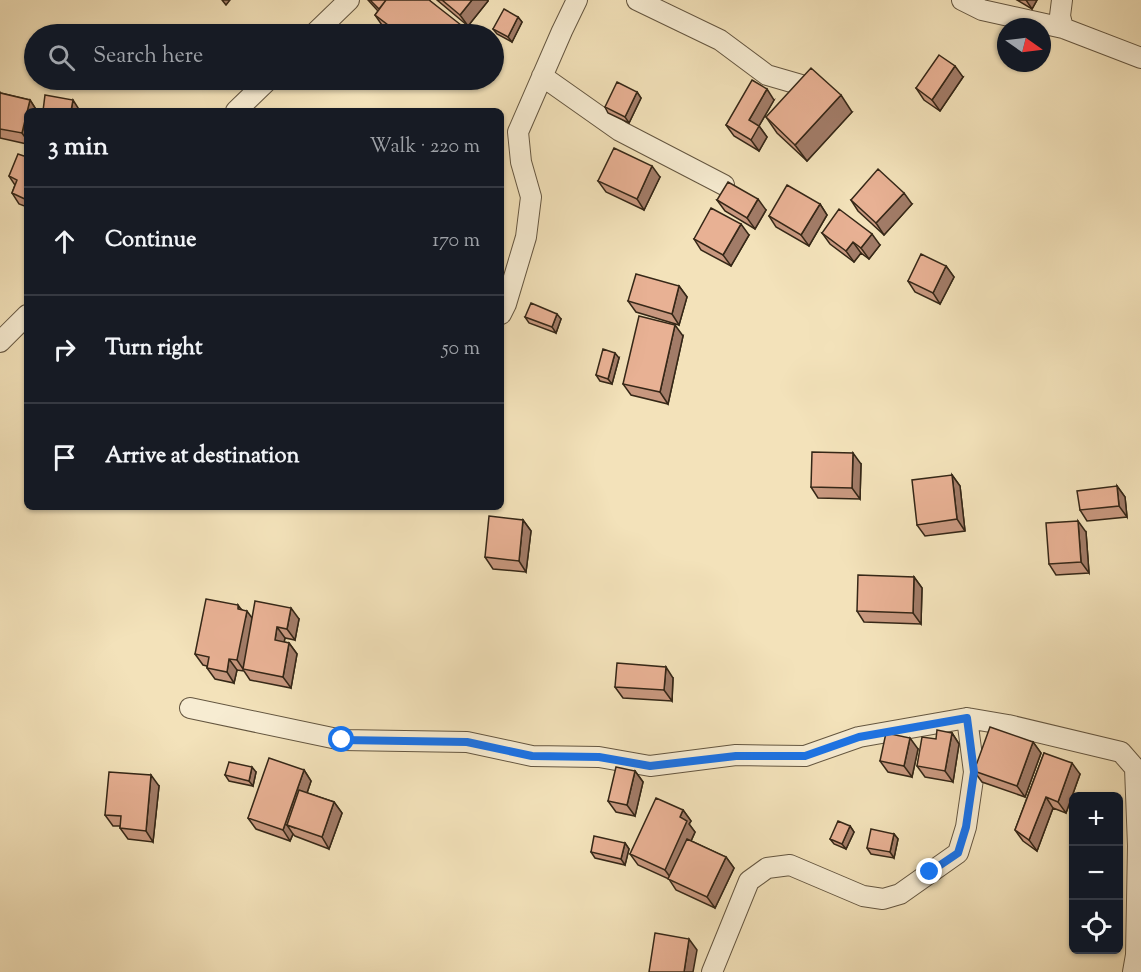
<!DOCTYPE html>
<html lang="en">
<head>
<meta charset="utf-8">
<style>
	body { margin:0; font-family:"Sorts Mill Goudy",serif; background:#20242c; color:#f1f3f6 }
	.controls { position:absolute; right:18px; bottom:18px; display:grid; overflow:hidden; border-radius:9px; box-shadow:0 2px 4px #0004 }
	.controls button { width:54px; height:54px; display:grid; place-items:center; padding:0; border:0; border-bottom:2px solid #363941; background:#171b24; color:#f1f3f6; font:30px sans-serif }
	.compass { position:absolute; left:997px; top:18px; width:54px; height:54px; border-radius:50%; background:#171b24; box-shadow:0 2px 4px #0004; rotate:104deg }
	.stop { position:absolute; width:18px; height:18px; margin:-14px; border:4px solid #1a73e8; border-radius:50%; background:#fff }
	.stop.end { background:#1a73e8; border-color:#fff; box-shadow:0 2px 6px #0008 }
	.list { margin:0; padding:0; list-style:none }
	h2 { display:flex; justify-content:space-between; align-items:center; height:78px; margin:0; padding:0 24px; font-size:26px }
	h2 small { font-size:20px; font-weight:400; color:#9ea1a6 }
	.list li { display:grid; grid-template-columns:39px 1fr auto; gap:18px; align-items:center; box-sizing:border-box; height:108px; padding:0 24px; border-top:2px solid #363941 }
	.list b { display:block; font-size:22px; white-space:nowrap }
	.list em { font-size:20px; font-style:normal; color:#9ea1a6 }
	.icon { flex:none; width:33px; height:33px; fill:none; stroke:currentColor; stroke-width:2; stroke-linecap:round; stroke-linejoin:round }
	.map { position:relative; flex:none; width:1141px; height:972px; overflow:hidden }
	.search { position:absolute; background:#171b24; box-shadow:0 2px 4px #0004; left:24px; top:24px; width:480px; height:66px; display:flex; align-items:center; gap:15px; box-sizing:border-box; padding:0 21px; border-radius:33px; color:#9ea1a6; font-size:22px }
	.panel { position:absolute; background:#171b24; box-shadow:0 2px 4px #0004; left:24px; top:108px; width:480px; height:402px; border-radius:9px }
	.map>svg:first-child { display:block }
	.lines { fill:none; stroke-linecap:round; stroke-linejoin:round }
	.street-casing { stroke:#645640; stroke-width:22 }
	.street { stroke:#f7ecd2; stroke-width:20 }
	.wall { fill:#c8987f; stroke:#352717; stroke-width:1.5 }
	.shaded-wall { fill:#a27c68; stroke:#352717; stroke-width:1.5 }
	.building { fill:#e8b194; stroke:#352717; stroke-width:1.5 }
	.route { stroke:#1a73e8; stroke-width:8 }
</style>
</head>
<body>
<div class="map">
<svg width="1141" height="972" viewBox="0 0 1141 972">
	<rect width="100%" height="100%" fill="#f3e2ba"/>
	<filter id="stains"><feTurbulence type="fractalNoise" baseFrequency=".00333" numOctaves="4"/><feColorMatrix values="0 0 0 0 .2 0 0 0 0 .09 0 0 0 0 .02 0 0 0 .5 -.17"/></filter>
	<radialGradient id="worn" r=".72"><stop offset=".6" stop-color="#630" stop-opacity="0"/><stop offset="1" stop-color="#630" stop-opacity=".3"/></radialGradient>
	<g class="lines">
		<g class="street-casing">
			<path id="street" d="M637,0L720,40L767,75L805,86
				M962,0L982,10L1063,28L1141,58
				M1062,0L1060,16L1063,28
				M314,34L349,0
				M542,76L620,131L724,185
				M236,111L268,80
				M501,314L506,304L526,237L531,197L521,162L518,132L562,31L577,0
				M0,342L27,315
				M190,708L342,740L467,742L532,756L599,757L650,766L736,755L805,756L859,737L967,718L1008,725L1121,752L1135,768L1141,771
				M712,972L749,881L767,868L790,865L863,896L883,899L900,894L958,853L966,827L974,772L967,718
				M1133,972L1136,955L1138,846L1135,768"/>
		</g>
		<use href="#street" class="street"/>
	</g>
	<path class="wall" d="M368,0H429L467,34H390L386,31L375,15L378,11Z
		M437,0H488V1L468,26Z
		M1017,0H1037L1032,9Z
		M518,17L522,22L512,42L497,34L493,29Z
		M963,77L940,111L924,100L916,88Z
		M0,92L1,93L30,100L37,111H27V144L0,138Z
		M637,92L641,98L629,123L608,113L605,107Z
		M774,100L759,126L767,137L759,151L734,136L726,125Z
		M852,112L807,161L777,133L766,117Z
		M27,157V207L19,204L12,193L15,185L9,176Z
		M660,177L644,210L606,192L598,181Z
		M717,200L766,210L755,229L725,211Z
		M851,200L912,204L884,235L858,211Z
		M820,204L827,215L809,246L776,227L769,216Z
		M822,233L880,245L869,259L861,253L854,262L830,244Z
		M749,235L731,266L701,250L694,239Z
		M946,266L954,277L940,304L915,292L908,281Z
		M679,286L687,297L679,325L636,312L628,301Z
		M525,317L561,319L556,333L529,323Z
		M683,336L668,404L631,395L623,384Z
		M619,358L612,384L600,381L596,375Z
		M861,464L860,499L818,498L811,487Z
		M952,475L960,486L965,531L925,536L917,525Z
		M1117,486L1125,497L1127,517L1087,521L1080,510Z
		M523,520L531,531L526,572L493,569L485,557Z
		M1086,532L1089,573L1056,575L1049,564Z
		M914,577L922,588L921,624L864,622L857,611Z
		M241,609L252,618L299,619L295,640L285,638L284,642L289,643L297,654L291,688L250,680L244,671L237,670L234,683L215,679L207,668V666L203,665L195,654Z
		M673,678L672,701L623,698L615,687Z
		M952,733L959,744L953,782L925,777L917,766L936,739Z
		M1033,742L1041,753L1025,797L982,782L974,771Z
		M918,749L912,777L888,772L880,761Z
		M1044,753L1080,774L1066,813L1053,808L1037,851L1023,841L1015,830Z
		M304,770L311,781L307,793L334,802L342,813L329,849L295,836L293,834L290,841L256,829L248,818Z
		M635,771L643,782L635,816L616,812L608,801Z
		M256,772L253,786L229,781L225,775Z
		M159,786L153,842L128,839L120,828V826H113L105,815Z
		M683,810L691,821L689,824L695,832L691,841L726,857L734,868L715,908L676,890L669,879L638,865L630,854Z
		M850,826L854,832L846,849L834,844L830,839Z
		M894,834L898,839L894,858L871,854L867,848Z
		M625,843L629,849L625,865L595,858L591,852Z"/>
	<path class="shaded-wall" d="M222,0H230L226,5Z
		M472,0H488V1L468,26L460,15Z
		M1026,0H1037L1032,9Z
		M518,17L522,22L512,42L508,37Z
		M461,25L467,34H453Z
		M955,66L963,77L940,111L932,100Z
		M767,89L774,100L759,126L767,137L759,151L751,140L749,120Z
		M637,92L641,98L629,123L625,117Z
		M841,95L852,112L807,161L795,145Z
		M30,100L37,111H27Z
		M73,100L80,111H71Z
		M27,112V140L22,133Z
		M652,166L660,177L644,210L637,199Z
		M904,193L912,204L884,235L876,223Z
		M758,199L766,210L755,229L747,218Z
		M820,204L827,215L809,246L801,235Z
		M741,224L749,235L731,266L723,255Z
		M872,234L880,245L869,259L861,248Z
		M853,242L861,253L854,262L846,251Z
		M946,266L954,277L940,304L933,293Z
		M679,286L687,297L679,325L672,314Z
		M557,314L561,319L556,333L552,327Z
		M675,325L683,336L668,404L660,392Z
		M615,353L619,358L612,384L608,379Z
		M853,453L861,464L860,499L852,488Z
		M952,475L960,486L965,531L957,519Z
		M1117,486L1125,497L1127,517L1119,506Z
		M523,520L531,531L526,572L519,561Z
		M1078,521L1086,532L1089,573L1081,562Z
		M914,577L922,588L921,624L913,613Z
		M238,605L246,616L247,611L255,622L243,669L237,660Z
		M291,608L299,619L295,640L287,629Z
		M277,627L285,638L282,651L275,640Z
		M289,643L297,654L291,688L283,677Z
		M229,659L237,670L234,683L227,672Z
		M666,667L673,678L672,701L664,690Z
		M952,733L959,744L953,782L945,771Z
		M910,738L918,749L912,777L904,766Z
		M1033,742L1041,753L1025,797L1017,786Z
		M1072,763L1080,774L1066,813L1058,802Z
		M252,767L256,772L253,786L249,781Z
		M304,770L311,781L295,828L287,825L293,834L290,841L283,830Z
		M635,771L643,782L635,816L627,805Z
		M151,775L159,786L153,842L146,831Z
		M1046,797L1053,808L1037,851L1029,840Z
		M334,802L342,813L329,849L322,837Z
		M683,810L691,821L689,824L695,832L673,881L665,870L680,817Z
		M850,826L854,832L846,849L842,844Z
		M894,834L898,839L894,858L890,852Z
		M625,843L629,849L625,865L621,859Z
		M726,857L734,868L715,908L707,897Z
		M689,939L697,950L693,972H684Z"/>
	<path class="building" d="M370,0H386L379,9Z
		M386,0H429L461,25L453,34H400L375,15Z
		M442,0H472L460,15Z
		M504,9L518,17L508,37L493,29Z
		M939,55L955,66L932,100L916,88Z
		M811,68L841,95L795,145L766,117Z
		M752,80L767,89L749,120L759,126L751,140L726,125Z
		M617,82L637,92L625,117L605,107Z
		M0,93L30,100L22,133L0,129Z
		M45,95L73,100L71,111H43Z
		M614,148L652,166L637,199L598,181Z
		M18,154L27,157V200L12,193L17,180L9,176Z
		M878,169L904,193L876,223L851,200Z
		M728,182L758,199L747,218L717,200Z
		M787,185L820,204L801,235L769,216Z
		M711,208L741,224L723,255L694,239Z
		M839,209L872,234L861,248L853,242L846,251L822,233Z
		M921,254L946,266L933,293L908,281Z
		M636,274L679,286L672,314L628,301Z
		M531,303L557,314L552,327L525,317Z
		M639,316L675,325L660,392L623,384Z
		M603,349L615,353L608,379L596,375Z
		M812,452L853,453L852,488L811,487Z
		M952,475L957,519L917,525L912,480Z
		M1117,486L1119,506L1080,510L1077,491Z
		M489,516L523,520L519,561L485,557Z
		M1078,521L1081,562L1049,564L1046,523Z
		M858,575L914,577L913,613L857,611Z
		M206,599L238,605V609L247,611L237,660L229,659L227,672L207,668L209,657L195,654Z
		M255,601L291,608L287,629L277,627L275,640L289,643L283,677L243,669Z
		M617,663L666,667L664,690L615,687Z
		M990,727L1033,742L1017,786L974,771Z
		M937,730L952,733L945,771L917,766L922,737L936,739Z
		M886,733L910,738L904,766L880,761Z
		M1044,753L1072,763L1058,802L1046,797L1029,840L1015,830Z
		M269,758L304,770L283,830L248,818Z
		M229,762L252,767L249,781L225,775Z
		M616,767L635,771L627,805L608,801Z
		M109,772L151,775L146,831L120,828L121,816L105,815Z
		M299,790L334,802L322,837L287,825Z
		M656,798L683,810L680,817L687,821L665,870L630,854Z
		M838,821L850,826L842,844L830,839Z
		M871,829L894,834L890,852L867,848Z
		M594,836L625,843L621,859L591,852Z
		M687,839L726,857L707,897L668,879Z
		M655,933L689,939L684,972H649Z"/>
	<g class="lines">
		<path class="route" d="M342,740L467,742L532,756L599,757L650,766L736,756H805L859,737L967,718L974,772L966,827L958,853L930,872"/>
	</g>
	<rect width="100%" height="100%" filter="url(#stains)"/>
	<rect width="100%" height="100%" fill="url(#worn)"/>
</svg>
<div class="controls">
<button>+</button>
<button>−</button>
<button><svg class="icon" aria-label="locate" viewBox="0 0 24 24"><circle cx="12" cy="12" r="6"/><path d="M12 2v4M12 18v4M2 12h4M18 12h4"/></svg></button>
</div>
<svg class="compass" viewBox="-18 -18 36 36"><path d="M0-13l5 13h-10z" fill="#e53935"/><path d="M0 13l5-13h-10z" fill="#9ea1a6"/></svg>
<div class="stop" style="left:342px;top:740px"></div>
<div class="stop end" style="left:930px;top:872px"></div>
<div class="search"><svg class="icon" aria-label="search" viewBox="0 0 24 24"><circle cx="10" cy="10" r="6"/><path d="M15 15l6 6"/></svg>Search here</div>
<section class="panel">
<h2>3 min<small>Walk · 220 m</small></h2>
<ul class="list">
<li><svg class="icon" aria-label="ahead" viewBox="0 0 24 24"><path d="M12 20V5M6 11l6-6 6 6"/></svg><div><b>Continue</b></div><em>170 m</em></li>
<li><svg class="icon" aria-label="right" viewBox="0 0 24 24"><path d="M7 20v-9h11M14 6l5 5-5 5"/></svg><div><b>Turn right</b></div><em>50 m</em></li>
<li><svg class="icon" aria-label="arrive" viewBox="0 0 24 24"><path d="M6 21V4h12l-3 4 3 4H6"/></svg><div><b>Arrive at destination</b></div></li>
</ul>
</section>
</div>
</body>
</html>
